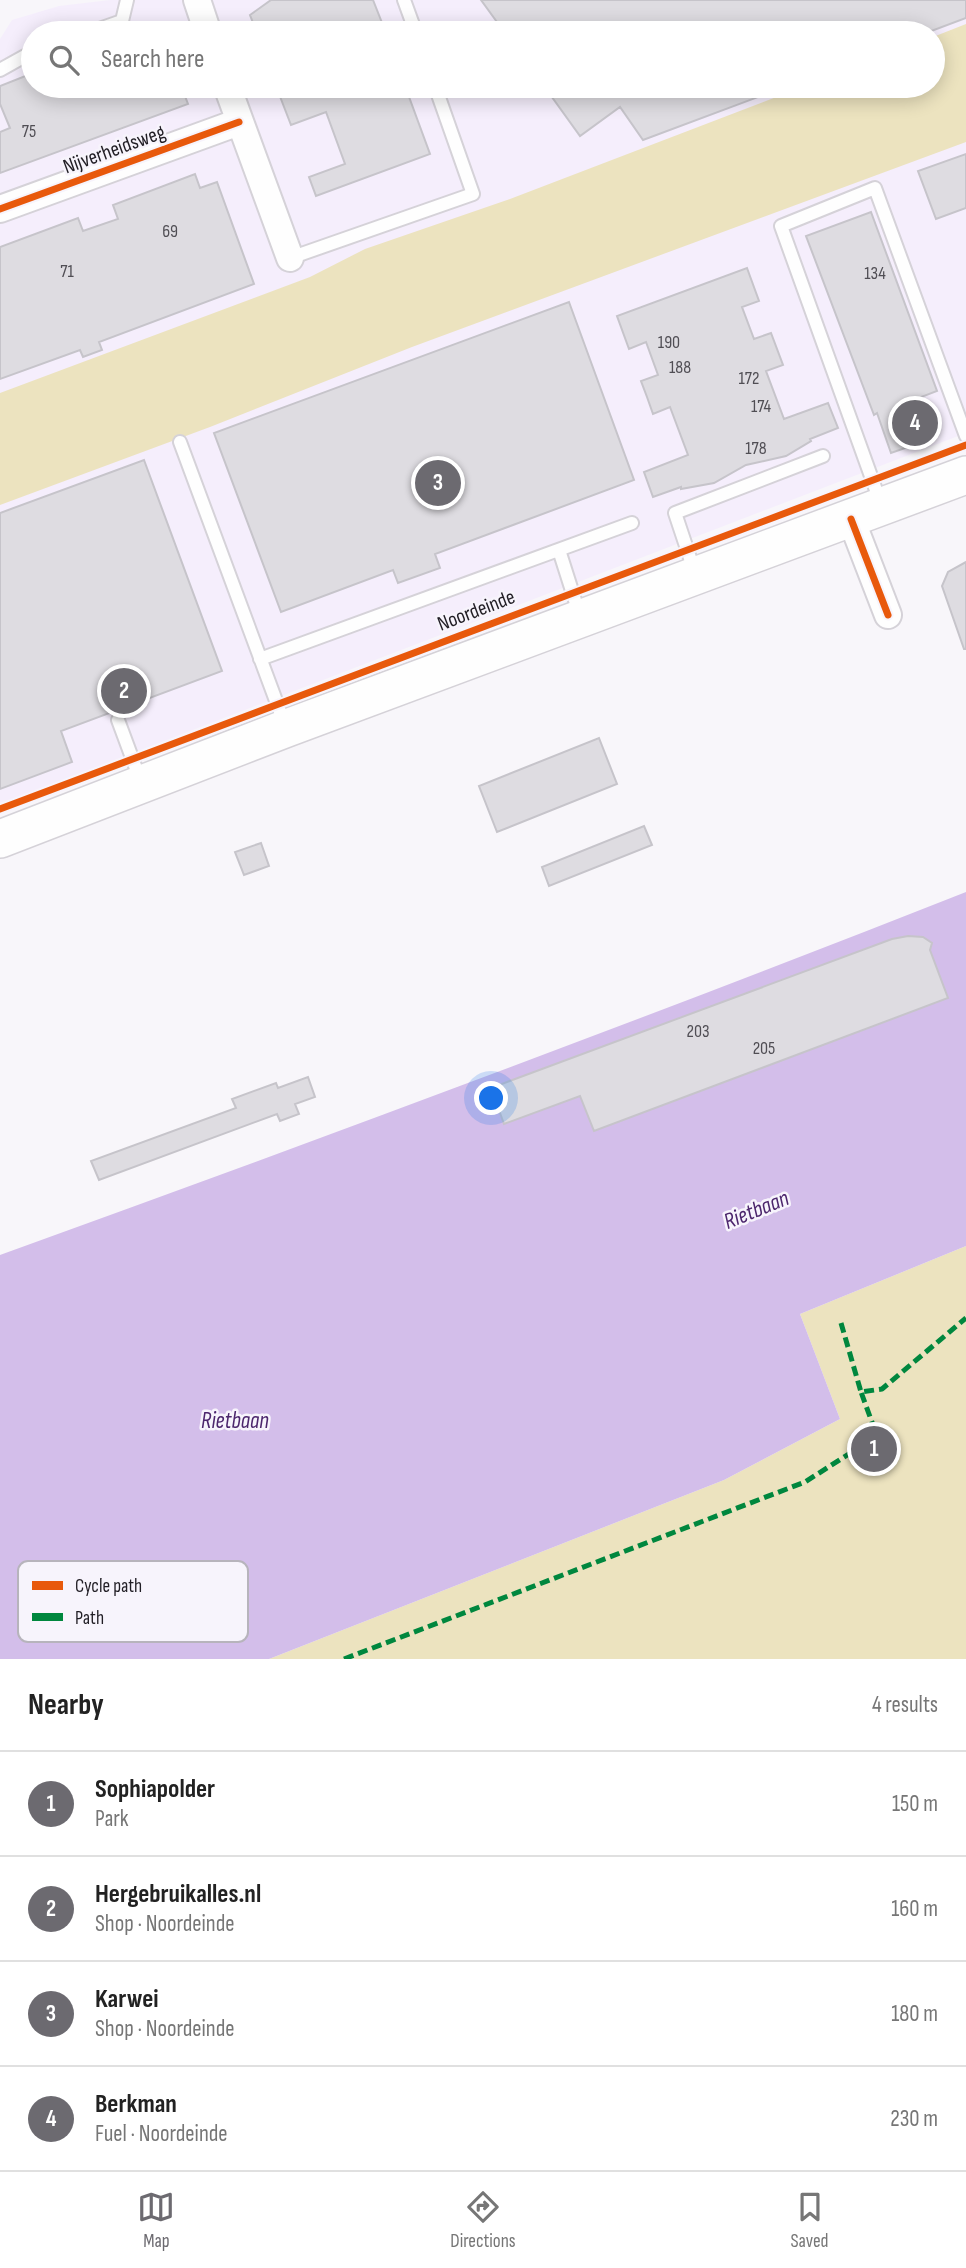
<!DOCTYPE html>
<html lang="en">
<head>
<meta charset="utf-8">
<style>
	body { margin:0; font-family:"Sofia Sans Condensed",sans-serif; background:#f2f2f2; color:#222 }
	.you { position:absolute; left:492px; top:1099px; width:24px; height:24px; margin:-18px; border:5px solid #fff; border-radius:50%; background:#1a73e8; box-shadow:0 0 0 10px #1a73e833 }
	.badge { display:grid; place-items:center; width:46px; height:46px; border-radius:50%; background:#6c6a70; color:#fff; font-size:23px; font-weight:700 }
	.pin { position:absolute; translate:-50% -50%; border:4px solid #fff; box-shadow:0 2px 7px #0006 }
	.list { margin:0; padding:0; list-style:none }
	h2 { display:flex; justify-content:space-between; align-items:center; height:91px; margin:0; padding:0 28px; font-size:30px }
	h2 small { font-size:23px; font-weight:400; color:#767676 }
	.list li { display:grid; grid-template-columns:46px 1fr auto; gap:21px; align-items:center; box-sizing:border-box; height:105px; padding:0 28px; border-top:2px solid #e0e0e0 }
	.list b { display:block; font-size:26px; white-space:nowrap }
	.list p { margin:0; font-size:23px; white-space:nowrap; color:#767676 }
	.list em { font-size:23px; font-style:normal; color:#767676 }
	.icon { flex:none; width:38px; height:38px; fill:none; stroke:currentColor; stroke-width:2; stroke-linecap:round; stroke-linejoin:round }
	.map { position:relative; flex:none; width:966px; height:1659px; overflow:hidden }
	.search { position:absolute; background:#fff; box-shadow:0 4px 18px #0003; left:21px; right:21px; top:21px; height:77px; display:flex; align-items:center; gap:18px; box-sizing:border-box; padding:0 24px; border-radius:38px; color:#767676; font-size:26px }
	.sheet { height:511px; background:#fff }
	nav { display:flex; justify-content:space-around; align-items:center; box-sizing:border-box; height:98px; border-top:2px solid #e0e0e0; background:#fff; font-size:19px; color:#767676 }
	nav a { display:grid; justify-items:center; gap:4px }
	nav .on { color:#6c6a70 }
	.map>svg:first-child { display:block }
	.built { fill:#f5eefc; fill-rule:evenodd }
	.green { fill:#ece3bf }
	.water { fill:#d3beea }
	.building { fill:#dedce1; stroke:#c6c4ca; stroke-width:2 }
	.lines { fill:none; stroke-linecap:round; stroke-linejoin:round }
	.service-casing { stroke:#d5d2d8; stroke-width:16 }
	.minor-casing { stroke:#d5d2d8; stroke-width:30 }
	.secondary-casing { stroke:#d5d2d8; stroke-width:40 }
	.service { stroke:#fefefe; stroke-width:12 }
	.minor { stroke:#fefefe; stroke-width:26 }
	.secondary { stroke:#fefefe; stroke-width:37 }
	.quiet { stroke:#00873e; stroke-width:5; stroke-dasharray:10 5; stroke-linecap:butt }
	.cycleway-casing { stroke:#f7f4fc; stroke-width:11 }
	.cycleway { stroke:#e8590c; stroke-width:7 }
	.labels { text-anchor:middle; stroke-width:5; stroke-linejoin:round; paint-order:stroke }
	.number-label { font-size:18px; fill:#504e54 }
	.street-label { font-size:21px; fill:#211e25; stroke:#f7f4fc }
	.water-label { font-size:23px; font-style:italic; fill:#4c266d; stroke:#f7f4fc }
	.key { fill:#f7f4fc; stroke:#b7b4bc; stroke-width:2 }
	.key-label { font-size:19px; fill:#211e25 }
</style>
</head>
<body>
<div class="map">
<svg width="966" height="1659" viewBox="0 0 966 1659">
	<rect width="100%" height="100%" fill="#f8f6fa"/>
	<path class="built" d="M110,0H966V433L0,804V39L12,20L59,6ZM33,33H933V86H33Z"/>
	<path class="green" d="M966,24V142L412,347L210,427L0,505V393L310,277L365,249L510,199L805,86H933V37Z
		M966,1246V1659H269L724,1480L840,1419L800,1314Z"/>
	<path class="water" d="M966,892V1246L800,1314L840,1419L724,1480L269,1659H0V1255C324,1138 646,1018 966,892Z"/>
	<path class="building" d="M271,0H373L386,33H257L250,15Z
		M481,0H966V18L926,33H505Z
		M33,73V86H181L188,104L0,173V132L10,128L0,104V86Z
		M276,86H405L430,154L316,196L309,177L345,164L326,112L291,125Z
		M544,86H781L782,88L643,140L620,107L580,136Z
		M966,154V208L936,219L918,171Z
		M195,174L200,188L217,182L254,284L99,342L102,350L83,357L80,350L0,379V247L78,218L83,231L118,219L113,205Z
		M871,212L937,391L921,397L934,438L891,453L877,413L874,415L806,236Z
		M747,268L759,301L742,307L754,339L771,333L783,365L766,371L784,419L828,403L838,428L810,439L811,441L786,456L746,465L714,483L681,489V487L653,497L644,472L688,455L670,407L653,414L647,397L641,381L658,375L646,342L629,349L617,316Z
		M569,302L634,480L435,554L440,568L398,583L393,570L281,612L214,433Z
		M144,460L222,671L61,731L72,762L0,789V513Z
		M966,562V649H964L942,586L948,572Z
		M599,738L617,784L497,832L479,786Z
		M644,826L652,845L549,886L542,867Z
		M261,843L269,866L244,875L235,852Z
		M908,936L923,937L932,943L930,950L948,998L594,1131L580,1096L504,1124L491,1088L892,939Z
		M308,1077L315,1097L295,1104L299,1114L280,1121L277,1114L99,1180L91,1161L236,1108L232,1099L276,1083L278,1088Z"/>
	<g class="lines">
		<g class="service-casing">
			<path id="service" d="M404,0L416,33
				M88,33L122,21L127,0
				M0,70L25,56
				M290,258L473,194L435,86
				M180,442L285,725
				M881,504L781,226L875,188L966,436
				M559,550L580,616
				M695,573L675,513L823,456
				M260,659L632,523
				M118,720L141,782"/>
		</g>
		<g class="minor-casing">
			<path id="minor" d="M197,0L208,33
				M227,86L290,258
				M0,209L239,122
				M851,519L888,615"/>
		</g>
		<g class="secondary-casing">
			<path id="secondary" d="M0,839L287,728L966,475"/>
		</g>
		<use href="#service" class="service"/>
		<use href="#minor" class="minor"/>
		<use href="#secondary" class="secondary"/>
		<path class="quiet" d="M841,1323L861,1392L882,1389L966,1318
			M344,1659L805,1482L877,1436L861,1392"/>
		<g class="cycleway-casing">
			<path id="cycleway" d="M0,209L239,122
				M851,519L888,615
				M0,809L966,445"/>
		</g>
		<use href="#cycleway" class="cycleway"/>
	</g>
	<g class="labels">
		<g class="number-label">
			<text x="29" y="137">75</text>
			<text x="170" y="237">69</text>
			<text x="67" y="277">71</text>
			<text x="875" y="279">134</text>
			<text x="669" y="348">190</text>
			<text x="680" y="373">188</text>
			<text x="749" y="384">172</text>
			<text x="761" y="412">174</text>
			<text x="756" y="454">178</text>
			<text x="698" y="1037">203</text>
			<text x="764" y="1054">205</text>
		</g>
		<g class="street-label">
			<text transform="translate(114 149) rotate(-20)" y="7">Nijverheidsweg</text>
			<text transform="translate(476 610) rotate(-21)" y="7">Noordeinde</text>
		</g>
		<g class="water-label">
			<text transform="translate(756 1209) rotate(-22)" y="8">Rietbaan</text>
			<text x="235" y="1428">Rietbaan</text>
		</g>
	</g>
	<rect x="18" y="1561" width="230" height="81" rx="10" class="key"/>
	<rect x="32" y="1581" width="31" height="9" fill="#e8590c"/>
	<rect x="32" y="1613" width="31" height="8" fill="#00873e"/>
	<g class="key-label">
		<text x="75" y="1592">Cycle path</text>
		<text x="75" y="1624">Path</text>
	</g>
</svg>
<div class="you"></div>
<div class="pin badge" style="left:874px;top:1449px">1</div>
<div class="pin badge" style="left:124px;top:691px">2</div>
<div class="pin badge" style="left:438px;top:483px">3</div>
<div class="pin badge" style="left:915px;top:423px">4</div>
<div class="search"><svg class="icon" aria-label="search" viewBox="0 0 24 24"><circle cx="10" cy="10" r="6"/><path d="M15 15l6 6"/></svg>Search here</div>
</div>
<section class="sheet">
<h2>Nearby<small>4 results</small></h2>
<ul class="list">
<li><span class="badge">1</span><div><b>Sophiapolder</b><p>Park</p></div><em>150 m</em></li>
<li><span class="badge">2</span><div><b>Hergebruikalles.nl</b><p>Shop · Noordeinde</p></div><em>160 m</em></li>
<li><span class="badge">3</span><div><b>Karwei</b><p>Shop · Noordeinde</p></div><em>180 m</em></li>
<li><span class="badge">4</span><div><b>Berkman</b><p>Fuel · Noordeinde</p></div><em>230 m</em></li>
</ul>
</section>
<nav>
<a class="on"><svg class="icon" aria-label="map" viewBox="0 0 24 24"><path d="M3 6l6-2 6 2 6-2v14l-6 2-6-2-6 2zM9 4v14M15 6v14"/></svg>Map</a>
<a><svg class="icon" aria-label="directions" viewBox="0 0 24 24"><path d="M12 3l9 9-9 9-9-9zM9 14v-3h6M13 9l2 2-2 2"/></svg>Directions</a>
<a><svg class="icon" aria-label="saved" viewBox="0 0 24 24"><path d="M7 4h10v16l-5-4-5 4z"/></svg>Saved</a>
</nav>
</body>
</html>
